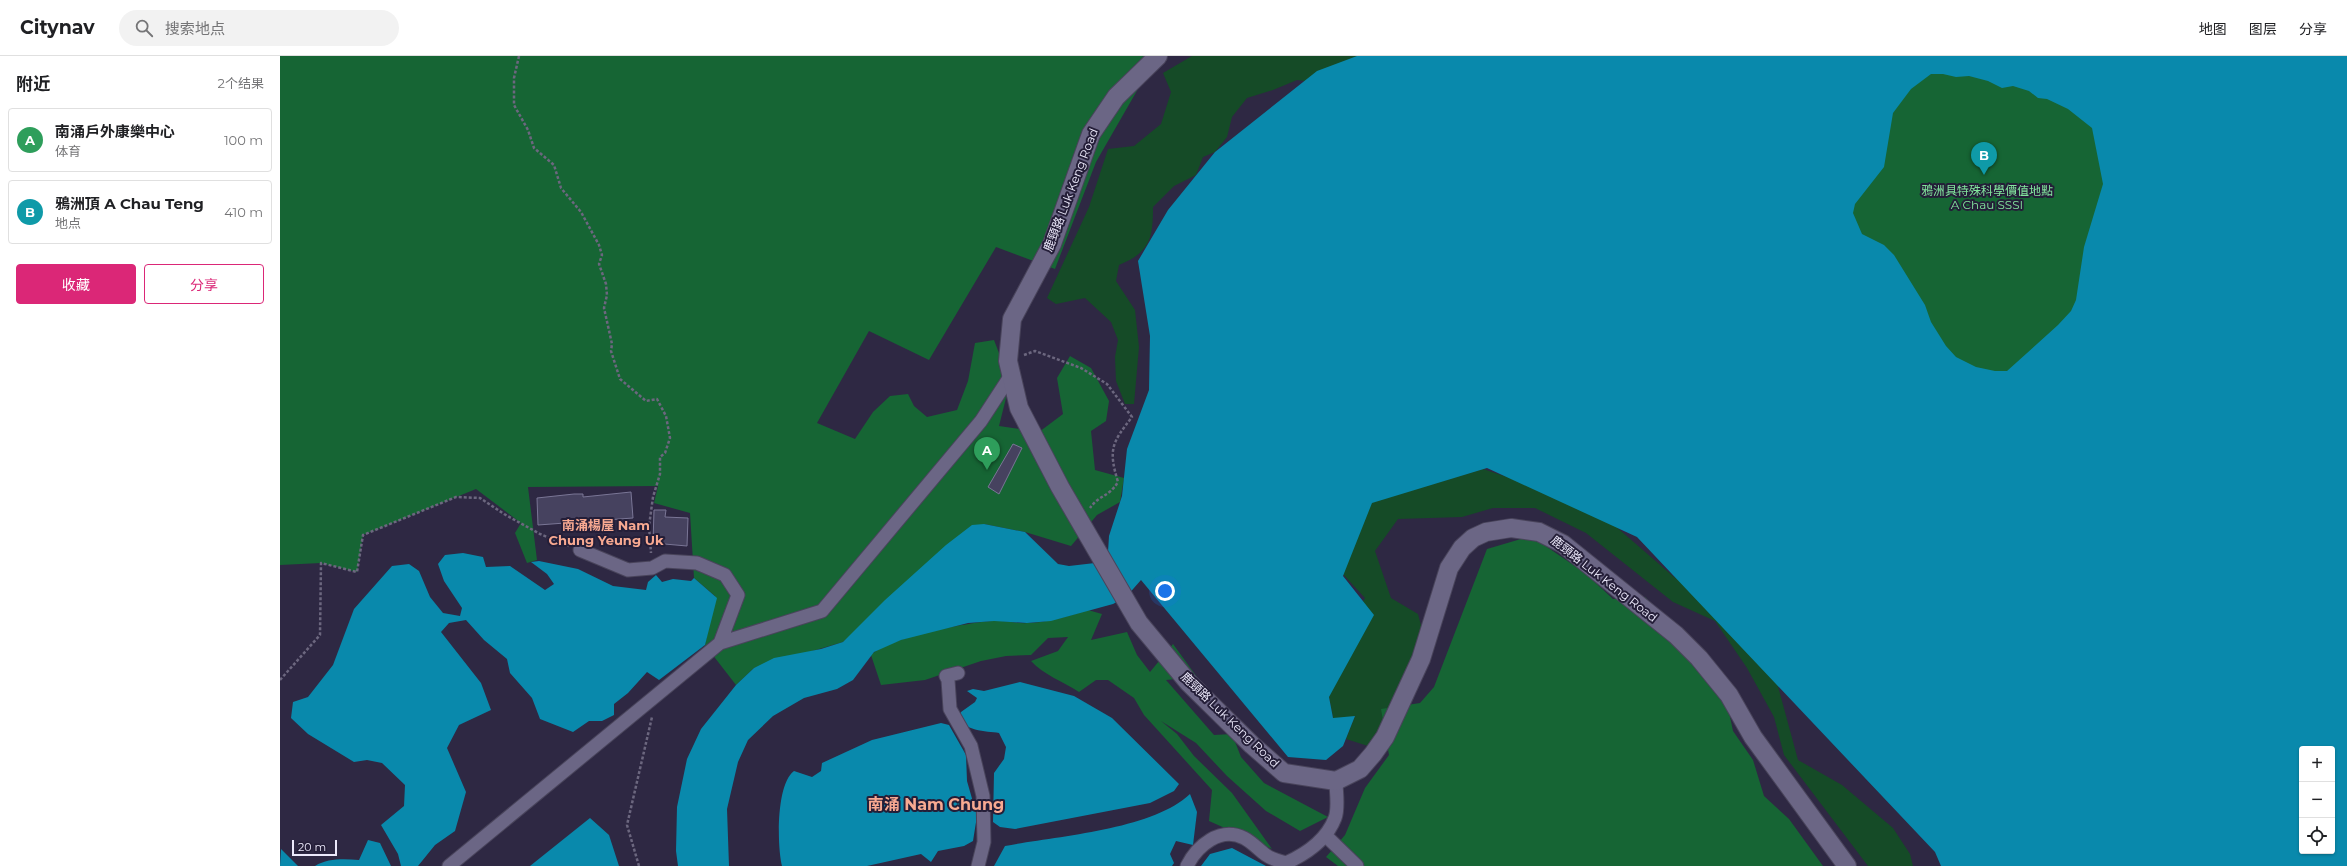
<!DOCTYPE html>
<html lang="zh">
<head>
<meta charset="utf-8">
<style>
	body { margin:0; font-family:Montserrat,"Noto Sans SC",sans-serif; background:#f2f2f2; color:#202124 }
	.controls { position:absolute; right:12px; bottom:12px; display:grid; overflow:hidden; border-radius:4px; box-shadow:0 1px 3px #0004 }
	.controls button { width:36px; height:36px; display:grid; place-items:center; padding:0; border:0; border-bottom:1px solid #e0e0e0; background:#fff; color:#202124; font:20px sans-serif }
	.scale { position:absolute; left:12px; bottom:10px; width:45px; box-sizing:border-box; padding-left:4px; border:2px solid #ece9fb; border-top:0; font-size:11px; line-height:14px; white-space:nowrap; color:#ece9fb; -webkit-text-stroke:3px #241e38; paint-order:stroke }
	.you { position:absolute; left:885px; top:535px; width:14px; height:14px; margin:-10px; border:3px solid #fff; border-radius:50%; background:#1a73e8; box-shadow:0 0 0 6px #1a73e833 }
	.badge { display:grid; place-items:center; width:26px; height:26px; border-radius:50%; background:#db2777; color:#fff; font-size:13px; font-weight:700 }
	.pin { position:absolute; translate:-50% -33px; filter:drop-shadow(0 1px 2px #0008) }
	.pin::after { content:''; position:absolute; top:21px; width:14px; height:12px; background:inherit; clip-path:polygon(0 0,100% 0,50% 100%) }
	.list { margin:0; padding:0; list-style:none }
	h2 { display:flex; justify-content:space-between; align-items:center; height:52px; margin:0; padding:0 16px; font-size:17px }
	h2 small { font-size:13px; font-weight:400; color:#757577 }
	.list li { display:grid; grid-template-columns:26px 1fr auto; gap:12px; align-items:center; box-sizing:border-box; height:64px; margin:0 8px 8px; padding:0 8px; border:1px solid #e0e0e0; border-radius:4px }
	.list b { display:block; font-size:15px; white-space:nowrap }
	.list p { margin:0; font-size:13px; white-space:nowrap; color:#757577 }
	.list em { font-size:13px; font-style:normal; color:#757577 }
	.actions { display:flex; gap:8px; padding:12px 16px }
	.actions a { flex:1; padding:9px 0; border:1px solid #db2777; border-radius:4px; text-align:center; font-size:14px; color:#db2777 }
	.actions .main { background:#db2777; color:#fff }
	.icon { flex:none; width:22px; height:22px; fill:none; stroke:currentColor; stroke-width:2; stroke-linecap:round; stroke-linejoin:round }
	.map { position:relative; flex:none; width:2067px; height:810px; overflow:hidden }
	header { display:flex; align-items:center; gap:24px; box-sizing:border-box; height:56px; padding:0 20px; background:#fff; border-bottom:1px solid #e0e0e0 }
	header strong { font-size:19px }
	nav { display:flex; gap:22px; margin-inline-start:auto; font-size:14px }
	.search { width:280px; height:36px; background:#f2f2f2; display:flex; align-items:center; gap:10px; box-sizing:border-box; padding:0 14px; border-radius:22px; color:#757577; font-size:15px }
	main { display:flex }
	aside { flex:1; background:#fff }
	.map>svg:first-child { display:block }
	.green { fill:#154b27 }
	.forest { fill:#166534 }
	.water { fill:#0989ac; fill-rule:evenodd }
	.building { fill:#46425f; stroke:#7a7696 }
	.lines { fill:none; stroke-linecap:round; stroke-linejoin:round }
	.street-casing { stroke:#49445b; stroke-width:15 }
	.secondary-casing { stroke:#49445b; stroke-width:20 }
	.path { stroke:#6c677f; stroke-width:2.5; stroke-dasharray:3 2; stroke-linecap:butt }
	.street { stroke:#6b6685; stroke-width:13 }
	.secondary { stroke:#6b6685; stroke-width:18 }
	.labels { text-anchor:middle; stroke-width:4; stroke-linejoin:round; paint-order:stroke }
	.street-label { font-size:12px; fill:#ece9fb; stroke:#241e38 }
	.park-label { font-size:12px; fill:#83e69e; stroke:#241e38 }
	.neighbourhood-label { font-size:13px; font-weight:bold; fill:#f8a991; stroke:#241e38 }
	.district-label { font-size:16px; font-weight:bold; fill:#f8a991; stroke:#241e38 }
</style>
</head>
<body>
<header>
<strong>Citynav</strong>
<div class="search"><svg class="icon" aria-label="search" viewBox="0 0 24 24"><circle cx="10" cy="10" r="6"/><path d="M15 15l6 6"/></svg>搜索地点</div>
<nav><a>地图</a><a>图层</a><a>分享</a></nav>
</header>
<main>
<aside>
<h2>附近<small>2个结果</small></h2>
<ul class="list">
<li><span class="badge" style="background:#2e9e5b">A</span><div><b>南涌戶外康樂中心</b><p>体育</p></div><em>100 m</em></li>
<li><span class="badge" style="background:#0f9aa8">B</span><div><b>鴉洲頂 A Chau Teng</b><p>地点</p></div><em>410 m</em></li>
</ul>
<div class="actions"><a class="main">收藏</a><a>分享</a></div>
</aside>
<div class="map">
<svg width="2067" height="810" viewBox="0 0 2067 810">
	<rect width="100%" height="100%" fill="#2e2843"/>
	<path class="green" d="M912,0H1137L1047,28L1017,24L993,34L967,42L952,61L947,81L935,96L923,101L916,119L894,130L873,151C873,183 870,196 839,209L836,225L855,254L859,291L854,348H845L836,325L835,301L838,284L831,266L805,242L776,248L767,242L809,151L828,93L854,90L881,68L891,36L883,17Z
		M1203,413L1311,449L1394,521L1437,547L1496,623L1518,704L1562,729L1613,772L1630,798L1633,810H1588L1504,699L1494,661L1467,612L1435,565L1393,546L1306,477L1255,452H1213L1182,461L1118,463L1095,495L1111,542L1138,558L1147,592L1131,628L1088,690L1066,683L1075,660L1054,666L1049,641L1074,561L1085,542L1061,516L1092,446Z"/>
	<path class="forest" d="M0,0H886L866,19L816,106L775,213L716,191L649,304L589,275L537,367L575,383L593,356L610,340L628,338L634,350L647,361L677,354L688,325L695,287L714,284L730,326L719,370L759,376L783,358L777,322L790,300L811,312L829,345L826,365L811,375L815,414L844,422L840,446L817,459L791,490L745,476L704,468L563,586L474,612L456,629L425,589L435,540L414,522L410,457L374,447L378,430L248,431L257,504L247,507L235,477L241,467L196,433L83,479L77,516L41,507L0,509Z
		M1673,6L1817,55L1828,125L1797,286L1686,334L1557,150L1606,57L1634,26Z
		M1251,480L1305,517L1333,543L1365,541L1442,623L1453,675L1473,704L1484,740L1509,763L1543,810H1058L1046,801L1065,779L1085,732L1109,699L1101,653L1140,647L1154,631L1207,493Z
		M808,554L822,558L811,584L847,576L857,599L870,616L893,588L917,621L886,624L934,679L952,678L961,701L984,727L1048,761L1020,775L986,755L947,720L916,687L881,665L897,678L914,700L952,737L992,793L929,765L932,734L864,659L854,642L828,624H816L799,636C782,625 764,619 751,605L778,595L788,581L768,582L751,599L726,600L701,605L645,624L601,629L591,599C610,581 685,567 712,565C725,564 737,568 749,567C769,566 789,560 808,554Z"/>
	<path class="water" d="M1077,0H2067V810H1661L1655,796L1357,481L1207,412L1092,447L1063,520L1094,559L1049,641L1053,662L1075,660L1063,690L1046,704L1008,701L861,524L846,541L833,548L771,565L747,567L714,565L688,567L621,584L594,596L573,624L557,633L524,642L493,660L468,684L458,706L447,753L449,810H398L396,795L397,751L407,703L421,673L456,629L474,612L494,602L541,593L563,586L605,544L666,489L692,469L704,468L745,476L778,508L789,510L815,507L828,496L829,480L842,440L847,393L869,334L870,280L858,205L888,154L935,96L1037,15ZM1651,18H1663L1676,21L1689,20L1708,25L1722,32L1733,30L1749,35L1758,42L1767,43L1788,53L1812,72L1823,128L1804,191L1796,244L1791,255L1778,269L1727,315H1715L1696,311L1676,301L1666,290L1651,266L1645,249L1614,199L1604,189L1582,178L1573,157L1575,148L1604,111L1613,57L1631,33ZM2022,693H2052V795H2022Z
		M183,497L203,501L206,511L230,510L265,534L274,528L267,518L251,506L259,505L298,513L333,530L366,534L368,526L376,519L382,526L393,523L411,525L414,522L437,542L425,589L379,624L367,616L348,637L334,648V659L322,665H309L293,676L260,663L252,642L230,617L227,603L204,584L186,564L169,567L161,576L201,627L211,654L179,669L167,692L186,736L175,775L155,789L138,810H121L118,798L101,769L124,750L125,729L102,707L87,704L74,706L28,678L11,662L13,646L28,641L53,609L74,553L112,510L129,508L139,515L150,541L163,557L180,560L182,552L164,525L158,508L165,499Z
		M740,626L794,640L832,662L899,728L894,735L870,747L735,773L720,771L713,766L714,717L724,703L726,691L719,677C706,675 678,676 681,656L695,646L697,642L687,635L693,633L704,635Z
		M661,667L669,669L686,699L687,725L697,760L693,785L684,790L658,795L651,806L641,798L587,810H502C497,790 496,728 514,715L532,721L541,715L542,707L592,684Z
		M910,738L917,756L913,789L896,785L890,798L894,807L892,810H714L725,790C777,780 872,774 910,738Z
		M310,762L329,779L339,810H250Z
		M88,784L100,787L111,810H35C48,802 64,803 79,804Z
		M952,792L986,810H921L930,798Z
		M1,793L18,810H0Z"/>
	<path class="building" d="M733,388L742,392L719,438L708,431Z
		M351,436L353,462L258,469L257,442L294,438H303V441Z
		M374,454H386L385,461L408,462L407,490L373,487Z"/>
	<g class="lines">
		<g class="street-casing">
			<path id="street" d="M300,494L348,514L372,512L385,505L417,507L445,519L458,539L440,587
				M678,617L666,620L668,624L670,653L691,690L703,740L704,786L698,810
				M1045,779L1077,810
				M169,810L440,587L542,555L701,365L731,319
				M907,810C917,790 940,770 964,782C972,786 979,794 986,799C991,803 1000,805 1006,807C1026,798 1047,783 1055,762C1059,752 1056,736 1056,725"/>
		</g>
		<g class="secondary-casing">
			<path id="secondary" d="M878,0L836,41L811,78L772,188L732,263L728,305L739,352L780,431L859,567L908,626L972,689L1004,717L1056,725L1080,713L1093,698L1105,681L1141,603L1169,512L1182,492L1193,482L1206,476L1231,472L1259,476L1283,488L1396,579L1419,602L1449,639L1473,681L1567,810"/>
		</g>
		<path class="path" d="M239,0L234,22V49L248,74L254,92L274,109L281,132L301,156L319,189L322,199L319,208L326,228L327,239L324,252L332,288L331,295L340,323L366,345L377,343L386,360L390,382L385,397L380,401V418L373,441L369,470L371,497
			M744,299L755,295L801,312L827,328L852,361C832,387 828,393 838,426C828,442 820,438 810,452
			M0,624L40,579L41,507L77,516L83,479L176,441L200,442L224,458L260,478L289,490
			M359,810L347,769L372,661"/>
		<use href="#street" class="street"/>
		<use href="#secondary" class="secondary"/>
	</g>
	<g class="labels">
		<g class="street-label">
			<text transform="translate(791 134) rotate(-69)" y="4">鹿頸路 Luk Keng Road</text>
			<text transform="translate(1324 523) rotate(38)" y="4">鹿頸路 Luk Keng Road</text>
			<text transform="translate(950 664) rotate(44)" y="4">鹿頸路 Luk Keng Road</text>
		</g>
		<g class="park-label">
			<text x="1707" y="139">鴉洲具特殊科學價值地點<tspan x="1707" dy="14">A Chau SSSI</tspan></text>
		</g>
		<g class="neighbourhood-label">
			<text x="326" y="474">南涌楊屋 Nam<tspan x="326" dy="15">Chung Yeung Uk</tspan></text>
		</g>
		<g class="district-label">
			<text x="656" y="754">南涌 Nam Chung</text>
		</g>
	</g>
</svg>
<div class="controls">
<button>+</button>
<button>−</button>
<button><svg class="icon" aria-label="locate" viewBox="0 0 24 24"><circle cx="12" cy="12" r="6"/><path d="M12 2v4M12 18v4M2 12h4M18 12h4"/></svg></button>
</div>
<div class="scale">20 m</div>
<div class="you"></div>
<div class="pin badge" style="left:707px;top:414px;background:#2e9e5b">A</div>
<div class="pin badge" style="left:1704px;top:119px;background:#0f9aa8">B</div>
</div>
</main>
</body>
</html>
